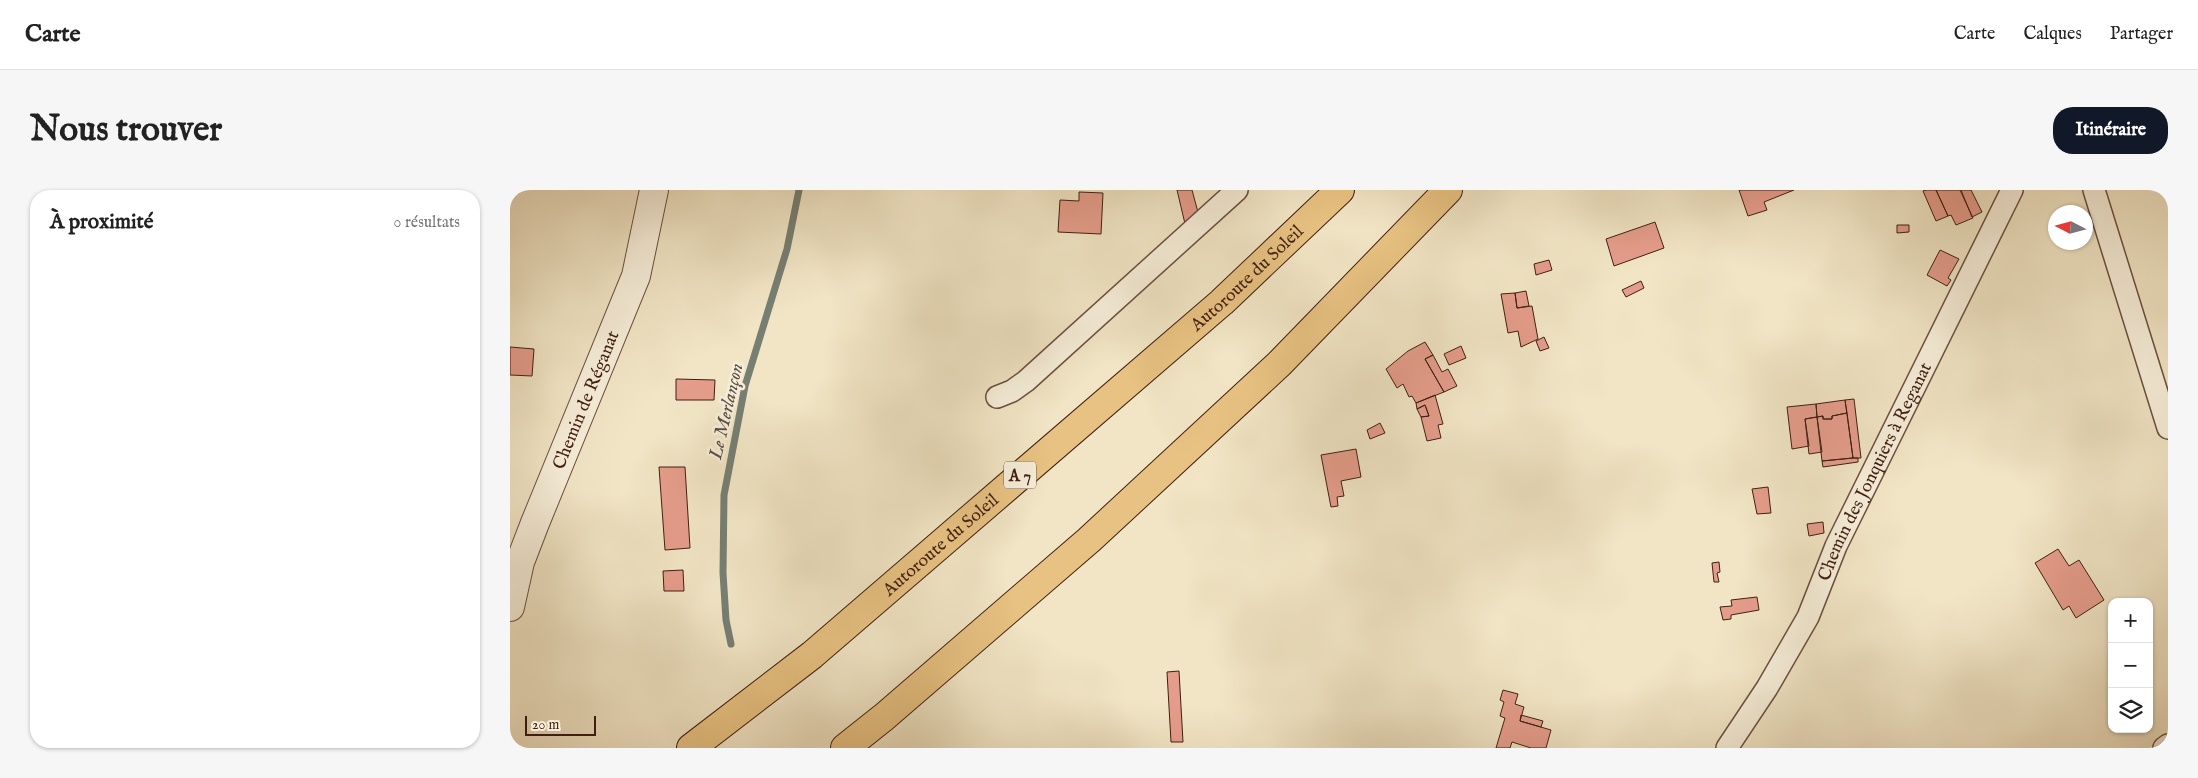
<!DOCTYPE html>
<html lang="fr">
<head>
<meta charset="utf-8">
<style>
	body { margin:0; font-family:"IM FELL English",serif; background:#f6f6f6; color:#222 }
	.controls { position:absolute; right:15px; bottom:15px; display:grid; overflow:hidden; border-radius:10px; box-shadow:0 1px 4px #0004 }
	.controls button { width:45px; height:45px; display:grid; place-items:center; padding:0; border:0; border-bottom:1px solid #e0e0e0; background:#fff; color:#222; font:25px sans-serif }
	.compass { position:absolute; left:1538px; top:15px; width:45px; height:45px; border-radius:50%; background:#fff; box-shadow:0 1px 4px #0004; rotate:276deg }
	.scale { position:absolute; left:15px; bottom:12px; width:71px; box-sizing:border-box; padding-left:5px; border:2px solid #401f12; border-top:0; font-size:14px; line-height:18px; white-space:nowrap; color:#401f12; -webkit-text-stroke:4px #f6eed9; paint-order:stroke }
	.list { margin:0; padding:0; list-style:none }
	h2 { display:flex; justify-content:space-between; align-items:center; height:65px; margin:0; padding:0 20px; font-size:21px }
	h2 small { font-size:16px; font-weight:400; color:#767676 }
	.icon { flex:none; width:28px; height:28px; fill:none; stroke:currentColor; stroke-width:2; stroke-linecap:round; stroke-linejoin:round }
	.map { position:relative; flex:none; width:1658px; height:558px; overflow:hidden; border-radius:20px }
	header { display:flex; align-items:center; gap:30px; box-sizing:border-box; height:70px; padding:0 25px; background:#fff; border-bottom:1px solid #e0e0e0 }
	header strong { font-size:24px }
	nav { display:flex; gap:28px; margin-inline-start:auto; font-size:18px }
	.intro { display:flex; align-items:center; justify-content:space-between; box-sizing:border-box; height:120px; padding:0 30px }
	h1 { margin:0; font-size:35px }
	.button { padding:12px 22px; border-radius:20px; background:#111827; color:#fff; font-size:18px; font-weight:700 }
	main { display:flex; gap:30px; padding:0 30px }
	aside { flex:1; background:#fff; border-radius:20px; box-shadow:0 1px 4px #0004 }
	.map>svg:first-child { display:block }
	.lines { fill:none; stroke-linecap:round; stroke-linejoin:round }
	.stream { stroke:#777f73; stroke-width:7 }
	.building { fill:#e59d8b; stroke:#401f12 }
	.minor-casing { stroke:#6c503f; stroke-width:24 }
	.tertiary-casing { stroke:#6c503f; stroke-width:30 }
	.motorway-casing { stroke:#401f12; stroke-width:30 }
	.minor { stroke:#f6eed9; stroke-width:21 }
	.tertiary { stroke:#f6eed9; stroke-width:28 }
	.motorway { stroke:#e8c282; stroke-width:28 }
	.labels { text-anchor:middle; stroke-width:5; stroke-linejoin:round; paint-order:stroke }
	.shield { fill:#f6eed9; stroke:#775d4e; stroke-width:1 }
	.shield-label { font-size:16px; font-weight:bold; fill:#401f12 }
	.street-label { font-size:18px; fill:#401f12; stroke:#f6eed9 }
	.water-label { font-size:19px; font-style:italic; fill:#5b4f43; stroke:#f6eed9 }
</style>
</head>
<body>
<header>
<strong>Carte</strong>
<nav><a>Carte</a><a>Calques</a><a>Partager</a></nav>
</header>
<div class="intro"><h1>Nous trouver</h1><a class="button">Itinéraire</a></div>
<main>
<aside>
<h2>À proximité<small>0 résultats</small></h2>
<ul class="list">
</ul>
</aside>
<div class="map">
<svg width="1658" height="558" viewBox="0 0 1658 558">
	<rect width="100%" height="100%" fill="#f1e5c5"/>
	<filter id="stains"><feTurbulence type="fractalNoise" baseFrequency=".004" numOctaves="4"/><feColorMatrix values="0 0 0 0 .2 0 0 0 0 .09 0 0 0 0 .02 0 0 0 .5 -.17"/></filter>
	<radialGradient id="worn" r=".72"><stop offset=".6" stop-color="#630" stop-opacity="0"/><stop offset="1" stop-color="#630" stop-opacity=".3"/></radialGradient>
	<g class="lines">
		<path class="stream" d="M221,454L216,430L213,383L214,305L235,196L277,59L289,0"/>
	</g>
	<path class="building" d="M667,0H682L689,26L676,38Z
		M1229,0H1284L1254,12L1257,20L1238,26Z
		M1416,0H1426L1438,26L1426,31L1413,1Z
		M1426,0H1450L1463,28L1446,35L1441,25L1438,26Z
		M1451,0H1461L1472,22L1462,27Z
		M569,2L593,3L591,44L548,42L550,10L569,11Z
		M1145,32L1154,58L1104,76L1096,49Z
		M1387,35H1399V42L1387,43Z
		M1430,60L1449,69L1438,88L1441,90L1437,96L1417,85Z
		M1039,70L1042,80L1026,85L1024,74Z
		M1131,91L1134,98L1116,107L1112,100Z
		M1016,101L1019,116L1007,118L1005,103Z
		M1005,103L1007,118L1022,116L1028,149L1011,157L1008,141L998,143L991,104Z
		M1034,147L1039,158L1030,161L1026,151Z
		M915,152L923,165L915,169L934,202L906,213L902,206L899,207L893,194L887,198L876,179L898,161Z
		M951,156L956,168L939,175L934,164Z
		M0,157L24,159L22,186L0,185Z
		M923,165L932,182L938,179L947,196L934,202L915,169Z
		M166,189L205,190L204,210H166Z
		M925,205L933,234L928,235L931,248L917,251L911,227L919,226L915,215L907,219L906,213Z
		M1344,209L1351,268H1343L1335,210Z
		M1335,210L1337,223L1322,226V229H1313V226L1307,227L1306,214Z
		M1306,214L1307,227L1295,229L1299,256L1282,259L1277,217Z
		M915,215L919,226L911,227L907,219Z
		M1337,223L1343,268L1312,271L1307,227L1313,226V229H1322V226Z
		M1307,227L1312,262L1299,264L1295,229Z
		M870,233L875,243L860,249L857,240Z
		M846,259L851,287L831,291L834,306L827,307L828,316L821,317L811,265Z
		M1343,268H1348V272L1313,277L1312,271Z
		M149,277H175L180,358L155,360Z
		M1258,297L1261,323L1247,324L1242,299Z
		M1313,332L1314,343L1299,346L1297,334Z
		M1548,359L1559,376L1569,370L1594,410L1566,428L1559,416L1553,420L1525,373Z
		M1209,372L1210,382L1207,383L1209,392H1204L1202,373Z
		M173,380L174,401H154L153,381Z
		M1247,407L1249,420L1221,425V429L1213,430L1210,417L1222,416L1221,410Z
		M669,481L673,552H661L657,482Z
		M993,500L1008,504L1005,514L1014,517L1010,531L1041,540L1036,558H1021L1002,552L1000,558H986L995,528L990,526L994,512L990,510Z
		M1011,525L1033,531L1031,537L1010,531Z"/>
	<g class="lines">
		<g class="minor-casing">
			<g id="minor">
				<path d="M1584,0L1658,238"/>
				<path d="M487,207L502,201L516,191L727,0"/>
				<path id="s1" d="M1217,558L1257,498L1298,427L1326,356L1502,0"/>
				<path d="M1654,558L1658,555"/>
			</g>
		</g>
		<g class="tertiary-casing">
			<g id="tertiary">
				<path id="s2" d="M0,417L10,372L25,333L126,86L144,0"/>
			</g>
		</g>
		<g class="motorway-casing">
			<g id="motorway">
				<path id="s3" d="M181,558L302,465L712,112L830,0"/>
				<path d="M335,558L374,527L579,350L769,174L938,0"/>
			</g>
		</g>
		<use href="#minor" class="minor"/>
		<use href="#tertiary" class="tertiary"/>
		<use href="#motorway" class="motorway"/>
	</g>
	<g class="labels">
		<rect class="shield" x="494" y="271.5" width="32" height="27" rx="4"/>
		<g class="shield-label">
			<text x="510" y="291">A 7</text>
		</g>
		<g class="street-label">
			<text dy="6" stroke="none"><textPath href="#s3" startOffset="728">Autoroute du Soleil</textPath></text>
			<text dy="6" stroke="none"><textPath href="#s2" startOffset="221">Chemin de Réganat</textPath></text>
			<text dy="6" stroke="none"><textPath href="#s1" startOffset="314">Chemin des Jonquiers à Reganat</textPath></text>
			<text dy="6" stroke="none"><textPath href="#s3" startOffset="322">Autoroute du Soleil</textPath></text>
		</g>
		<g class="water-label">
			<text transform="translate(215 221) rotate(-77)" y="7">Le Merlançon</text>
		</g>
	</g>
	<rect width="100%" height="100%" filter="url(#stains)"/>
	<rect width="100%" height="100%" fill="url(#worn)"/>
</svg>
<div class="controls">
<button>+</button>
<button>−</button>
<button><svg class="icon" aria-label="layers" viewBox="0 0 24 24"><path d="M12 4l9 5-9 5-9-5zM3 14l9 5 9-5"/></svg></button>
</div>
<svg class="compass" viewBox="-18 -18 36 36"><path d="M0-13l5 13h-10z" fill="#e53935"/><path d="M0 13l5-13h-10z" fill="#767676"/></svg>
<div class="scale">20 m</div>
</div>
</main>
</body>
</html>
